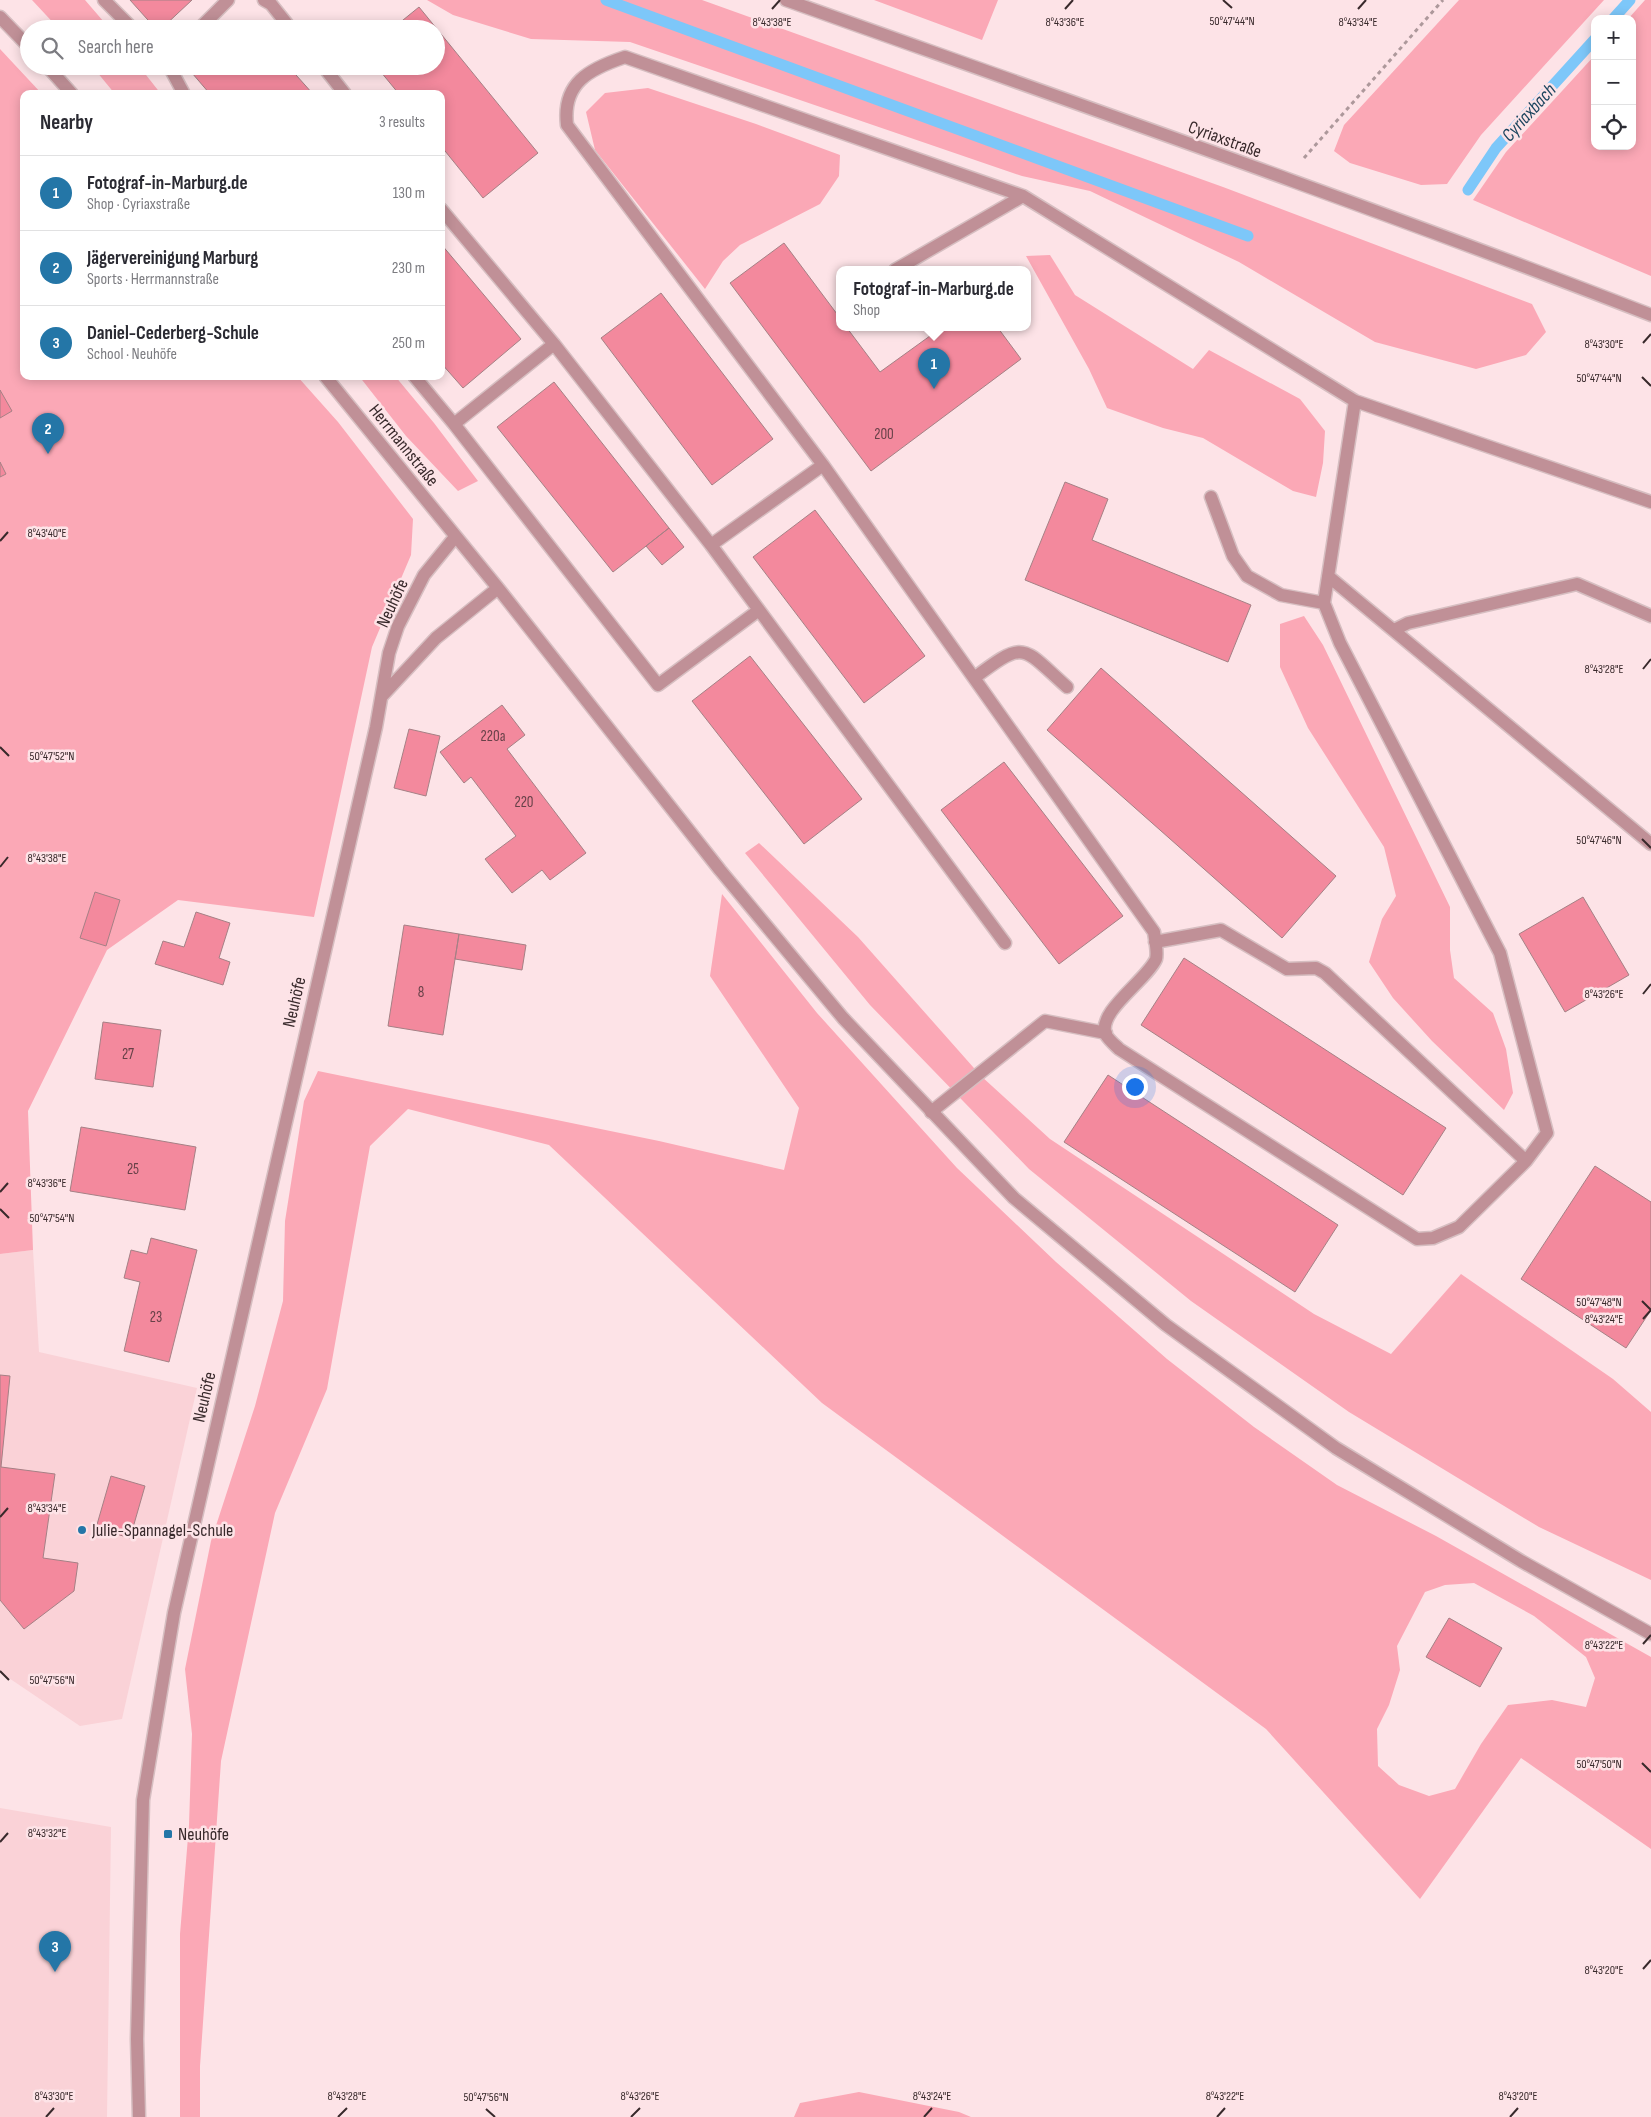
<!DOCTYPE html>
<html lang="en">
<head>
<meta charset="utf-8">
<style>
	body { margin:0; font-family:"Sofia Sans Condensed",sans-serif; background:#f7f7f7; color:#2b2b33 }
	.controls { position:absolute; right:15px; top:15px; display:grid; overflow:hidden; border-radius:10px; box-shadow:0 2px 12px #0003 }
	.controls button { width:45px; height:45px; display:grid; place-items:center; padding:0; border:0; border-bottom:1px solid #e1e1e2; background:#fff; color:#2b2b33; font:25px sans-serif }
	.you { position:absolute; left:1134px; top:1086px; width:18px; height:18px; margin:-12px; border:4px solid #fff; border-radius:50%; background:#1a73e8; box-shadow:0 0 0 8px #1a73e833 }
	.badge { display:grid; place-items:center; width:32px; height:32px; border-radius:50%; background:#2476a7; color:#fff; font-size:16px; font-weight:700 }
	.pin { position:absolute; translate:-50% -41px; filter:drop-shadow(0 1px 2px #0008) }
	.pin::after { content:''; position:absolute; top:26px; width:18px; height:15px; background:inherit; clip-path:polygon(0 0,100% 0,50% 100%) }
	.popup { position:absolute; left:836px; top:266px; width:195px; height:65px; box-sizing:border-box; display:grid; place-content:center; border-radius:10px; background:#fff; filter:drop-shadow(0 1px 4px #0005); font-size:16px; white-space:nowrap; color:#7c7c81 }
	.popup b { font-size:19px; color:#2b2b33 }
	.popup::after { content:''; position:absolute; left:50%; top:100%; margin-left:-10px; border:10px solid transparent; border-top-color:#fff }
	.list { margin:0; padding:0; list-style:none }
	h2 { display:flex; justify-content:space-between; align-items:center; height:65px; margin:0; padding:0 20px; font-size:21px }
	h2 small { font-size:16px; font-weight:400; color:#7c7c81 }
	.list li { display:grid; grid-template-columns:32px 1fr auto; gap:15px; align-items:center; box-sizing:border-box; height:75px; padding:0 20px; border-top:1px solid #e1e1e2 }
	.list b { display:block; font-size:19px; white-space:nowrap }
	.list p { margin:0; font-size:16px; white-space:nowrap; color:#7c7c81 }
	.list em { font-size:16px; font-style:normal; color:#7c7c81 }
	.icon { flex:none; width:28px; height:28px; fill:none; stroke:currentColor; stroke-width:2; stroke-linecap:round; stroke-linejoin:round }
	.map { position:relative; flex:none; width:1651px; height:2117px; overflow:hidden }
	.search { position:absolute; background:#fff; box-shadow:0 2px 12px #0003; left:20px; top:20px; width:425px; height:55px; display:flex; align-items:center; gap:12px; box-sizing:border-box; padding:0 18px; border-radius:28px; color:#7c7c81; font-size:19px }
	.panel { position:absolute; background:#fff; box-shadow:0 2px 12px #0003; left:20px; top:90px; width:425px; height:290px; border-radius:10px }
	.map>svg:first-child { display:block }
	.built { fill:#fad2d7 }
	.green { fill:#fba8b6; fill-rule:evenodd }
	.lines { fill:none; stroke-linecap:round; stroke-linejoin:round }
	.stream { stroke:#7dc7f9; stroke-width:11 }
	.building { fill:#f3899d; stroke:#a58085 }
	.service-casing { stroke:#d6bec1; stroke-width:15 }
	.tertiary-casing { stroke:#d6bec1; stroke-width:15 }
	.path { stroke:#ad989b; stroke-width:3; stroke-dasharray:4 4; stroke-linecap:butt }
	.service { stroke:#c09097; stroke-width:12 }
	.tertiary { stroke:#c09097; stroke-width:12 }
	.ticks { fill:none; stroke:#38292b; stroke-width:2 }
	.poi-dot { fill:#2476a7; stroke:#fde3e7; stroke-width:2 }
	.labels { text-anchor:middle; stroke-width:5; stroke-linejoin:round; paint-order:stroke }
	.number-label { font-size:15px; fill:#674148 }
	.street-label { font-size:18px; fill:#38292b; stroke:#fde3e7 }
	.poi-label { font-size:18px; fill:#38292b; stroke:#fde3e7; text-anchor:start }
	.water-label { font-size:19px; font-style:italic; fill:#1c455f; stroke:#fde3e7 }
	.ticks-label { font-size:12px; text-anchor:middle; fill:#38292b; stroke:#fde3e7; stroke-width:5; stroke-linejoin:round; paint-order:stroke }
</style>
</head>
<body>
<div class="map">
<svg width="1651" height="2117" viewBox="0 0 1651 2117">
	<rect width="100%" height="100%" fill="#fde3e7"/>
	<path class="built" d="M33,1250L39,1352L197,1388L122,1719L80,1726L0,1672V1254Z
		M0,1808L111,1827L107,2117H0Z"/>
	<path class="green" d="M32,0H85L110,29H59Z
		M427,0H702L1223,187L1532,304L1546,332L1526,355L1476,369L1375,342L1239,262L1090,191L1022,176L630,42L531,39L453,15Z
		M874,0H998L982,40Z
		M1459,0H1604L1481,135L1447,184L1421,185L1350,163L1334,151L1344,125Z
		M1645,0H1651V276L1473,200L1506,152L1595,55V146H1632V19H1628Z
		M0,49L42,94H24V376H297L338,422L413,519L411,555L372,647L314,917L178,900L107,950L28,1111L33,1250L0,1254Z
		M92,66H139L161,94H115Z
		M648,88L756,124L840,155L839,176L820,204L740,245L723,261L705,289L595,150L586,112L605,93Z
		M1050,255L1075,295L1193,369L1209,350L1300,399L1325,431L1323,463L1316,497L1293,491L1203,438L1163,428L1107,408L1089,369L1026,256Z
		M359,376H395L434,423L478,481L458,491L406,436Z
		M1304,616L1323,645L1450,907V950L1454,978L1493,1013L1506,1049L1513,1093L1504,1110L1432,1041L1393,998L1369,962L1382,919L1396,896L1384,847L1308,728L1280,667V624Z
		M759,843L858,937L981,1076L1050,1139L1314,1314L1391,1354L1461,1274L1613,1379L1651,1412V1580L1539,1527L1349,1412L1191,1301L1029,1169L870,1005L745,853Z
		M722,894L817,1013L957,1168L1056,1262L1167,1359L1254,1427L1337,1485L1436,1536L1651,1657V1849L1521,1758L1420,1899L1266,1729L822,1403L549,1145L408,1109L370,1146L327,1389L275,1513L221,1761L200,2066V2117H180V1934L189,1825L192,1734L185,1669L211,1541L255,1406L283,1301L285,1221L304,1101L318,1071L659,1141L784,1170L799,1108L710,976ZM1474,1583L1534,1616L1586,1657L1595,1678L1586,1707L1552,1700L1508,1705L1481,1744L1455,1789L1429,1796L1399,1785L1378,1766L1377,1729L1389,1705L1400,1670L1397,1646L1425,1592L1445,1585Z
		M859,2092L959,2112L971,2117H794L800,2103Z"/>
	<g class="lines">
		<path class="stream" d="M606,0L1248,236
			M1613,19L1630,0
			M1468,190L1496,148L1595,39"/>
	</g>
	<path class="building" d="M130,0H192L161,29H156Z
		M419,7L538,153L483,198L441,146V94H399L376,66H436V29H392Z
		M248,22L254,29H240Z
		M199,66H288L313,94H210L192,73Z
		M784,243L840,318V328H847L880,372L941,328H998L1021,359L871,471L730,283Z
		M441,244L521,339L463,388L441,363Z
		M661,293L773,439L712,485L601,338Z
		M554,382L669,528L613,572L497,427Z
		M0,390L12,411L0,418Z
		M0,462L6,474L0,477Z
		M1065,482L1108,499L1092,540L1251,605L1228,662L1025,580Z
		M815,510L925,656L864,703L753,557Z
		M669,528L684,547L662,565L646,546Z
		M750,656L862,799L804,844L692,701Z
		M1101,668L1336,876L1282,938L1047,730Z
		M502,705L525,735L507,749L586,853L550,880L542,870L512,893L485,859L516,836L471,777L464,783L440,752Z
		M409,729L440,736L426,796L394,788Z
		M1004,762L1123,916L1059,964L941,810Z
		M95,892L120,900L106,946L80,938Z
		M1583,897L1629,975L1565,1012L1519,934Z
		M196,912L230,923L219,958L230,962L223,985L155,964L163,941L184,947Z
		M404,925L459,934L443,1035L388,1026Z
		M459,934L526,945L522,970L455,959Z
		M1184,958L1446,1128L1403,1195L1141,1025Z
		M103,1022L161,1030L153,1087L95,1079Z
		M1108,1075L1338,1225L1295,1292L1064,1142Z
		M81,1127L196,1147L185,1210L70,1191Z
		M1595,1166L1651,1202V1310L1626,1348L1521,1279Z
		M151,1238L197,1250L169,1362L124,1351L140,1282L124,1278L131,1250L147,1254Z
		M0,1375L10,1376L1,1467L55,1474L43,1558L78,1563L74,1591L24,1629L0,1600Z
		M111,1476L145,1486L130,1538L96,1528Z
		M1449,1618L1502,1648L1480,1687L1426,1657Z"/>
	<g class="lines">
		<g class="service-casing">
			<path id="service" d="M104,0L133,29
				M264,0L271,4L291,29
				M199,29L228,0
				M169,66L184,94
				M323,66L345,94
				M1023,196L625,57C589,69 562,83 567,125L823,465L1154,932C1155,940 1158,952 1156,959C1147,980 1096,1012 1106,1035C1109,1040 1115,1045 1119,1049L1417,1239L1433,1238L1459,1227L1526,1161L1547,1133L1500,953L1340,643L1324,603L1355,401
				M441,209L554,344L711,545
				M895,270L1023,196L1355,401L1651,502
				M414,376L454,424L658,685L759,610
				M454,424L554,344
				M823,465L711,545L1005,943
				M1211,497L1233,556L1247,576L1281,595L1324,603
				M1328,576L1651,844
				M1394,630L1408,623L1577,584L1651,616
				M974,678C1026,639 1021,646 1067,687
				M1155,942L1221,930L1287,969L1316,968L1325,973L1526,1161
				M931,1112L1045,1021L1106,1033"/>
		</g>
		<g class="tertiary-casing">
			<path id="tertiary" d="M786,0C1075,103 1365,204 1651,315
				M0,17L29,47
				M47,66L72,94
				M325,376L498,588L720,870L843,1018L1014,1198L1166,1325L1336,1448L1521,1561L1651,1634
				M383,695L436,638L498,588
				M139,2117L137,2039L143,1800L174,1613L376,727L389,653L398,626L424,575L455,537"/>
		</g>
		<path class="path" d="M1304,158L1443,0"/>
		<use href="#service" class="service"/>
		<use href="#tertiary" class="tertiary"/>
	</g>
	<path class="ticks" d="M1223,0L1232,8M772,9L780,0M1065,9L1073,0M1358,9L1366,0M1643,343L1651,334M1642,377L1651,386M0,541L8,532M1643,669L1651,659M0,747L9,756M1642,839L1651,848M0,867L8,857M1643,994L1651,984M0,1192L8,1183M0,1209L9,1218M1642,1301L1651,1310M1643,1319L1651,1310M0,1517L8,1508M1643,1644L1651,1635M0,1671L9,1680M1642,1763L1651,1772M0,1842L8,1833M1643,1969L1651,1960M486,2109L495,2117M46,2117L54,2108M338,2117L347,2108M631,2117L640,2108M924,2117L932,2108M1217,2117L1225,2108M1510,2117L1518,2108"/>
	<g class="poi-dot">
		<circle cx="82" cy="1530" r="5"/>
		<rect x="163" y="1829" width="10" height="10" rx="2.5"/>
	</g>
	<g class="labels">
		<g class="number-label">
			<text x="884" y="439">200</text>
			<text x="493" y="741">220a</text>
			<text x="524" y="807">220</text>
			<text x="421" y="997">8</text>
			<text x="128" y="1059">27</text>
			<text x="133" y="1174">25</text>
			<text x="156" y="1322">23</text>
		</g>
		<g class="street-label">
			<text transform="translate(1225 139) rotate(20)" y="6">Cyriaxstraße</text>
			<text transform="translate(404 445) rotate(51)" y="6">Herrmannstraße</text>
			<text transform="translate(392 603) rotate(-65)" y="6">Neuhöfe</text>
			<text transform="translate(294 1002) rotate(-77)" y="6">Neuhöfe</text>
			<text transform="translate(204 1397) rotate(-77)" y="6">Neuhöfe</text>
		</g>
		<g class="poi-label">
			<text x="92" y="1536">Julie-Spannagel-Schule</text>
			<text x="178" y="1840">Neuhöfe</text>
		</g>
		<g class="water-label">
			<text transform="translate(1528 112) rotate(-48)" y="7">Cyriaxbach</text>
		</g>
	</g>
	<g class="ticks-label">
		<text x="1232" y="25">50°47'44"N</text>
		<text x="772" y="26">8°43'38"E</text>
		<text x="1065" y="26">8°43'36"E</text>
		<text x="1358" y="26">8°43'34"E</text>
		<text x="1604" y="348">8°43'30"E</text>
		<text x="1599" y="382">50°47'44"N</text>
		<text x="47" y="537">8°43'40"E</text>
		<text x="1604" y="673">8°43'28"E</text>
		<text x="52" y="760">50°47'52"N</text>
		<text x="1599" y="844">50°47'46"N</text>
		<text x="47" y="862">8°43'38"E</text>
		<text x="1604" y="998">8°43'26"E</text>
		<text x="47" y="1187">8°43'36"E</text>
		<text x="52" y="1222">50°47'54"N</text>
		<text x="1599" y="1306">50°47'48"N</text>
		<text x="1604" y="1323">8°43'24"E</text>
		<text x="47" y="1512">8°43'34"E</text>
		<text x="1604" y="1649">8°43'22"E</text>
		<text x="52" y="1684">50°47'56"N</text>
		<text x="1599" y="1768">50°47'50"N</text>
		<text x="47" y="1837">8°43'32"E</text>
		<text x="1604" y="1974">8°43'20"E</text>
		<text x="54" y="2100">8°43'30"E</text>
		<text x="347" y="2100">8°43'28"E</text>
		<text x="640" y="2100">8°43'26"E</text>
		<text x="932" y="2100">8°43'24"E</text>
		<text x="1225" y="2100">8°43'22"E</text>
		<text x="1518" y="2100">8°43'20"E</text>
		<text x="486" y="2101">50°47'56"N</text>
	</g>
</svg>
<div class="controls">
<button>+</button>
<button>−</button>
<button><svg class="icon" aria-label="locate" viewBox="0 0 24 24"><circle cx="12" cy="12" r="6"/><path d="M12 2v4M12 18v4M2 12h4M18 12h4"/></svg></button>
</div>
<div class="you"></div>
<div class="pin badge" style="left:934px;top:389px">1</div>
<div class="popup"><b>Fotograf-in-Marburg.de</b>Shop</div>
<div class="pin badge" style="left:48px;top:454px">2</div>
<div class="pin badge" style="left:55px;top:1972px">3</div>
<div class="search"><svg class="icon" aria-label="search" viewBox="0 0 24 24"><circle cx="10" cy="10" r="6"/><path d="M15 15l6 6"/></svg>Search here</div>
<section class="panel">
<h2>Nearby<small>3 results</small></h2>
<ul class="list">
<li><span class="badge">1</span><div><b>Fotograf-in-Marburg.de</b><p>Shop · Cyriaxstraße</p></div><em>130 m</em></li>
<li><span class="badge">2</span><div><b>Jägervereinigung Marburg</b><p>Sports · Herrmannstraße</p></div><em>230 m</em></li>
<li><span class="badge">3</span><div><b>Daniel-Cederberg-Schule</b><p>School · Neuhöfe</p></div><em>250 m</em></li>
</ul>
</section>
</div>
</body>
</html>
